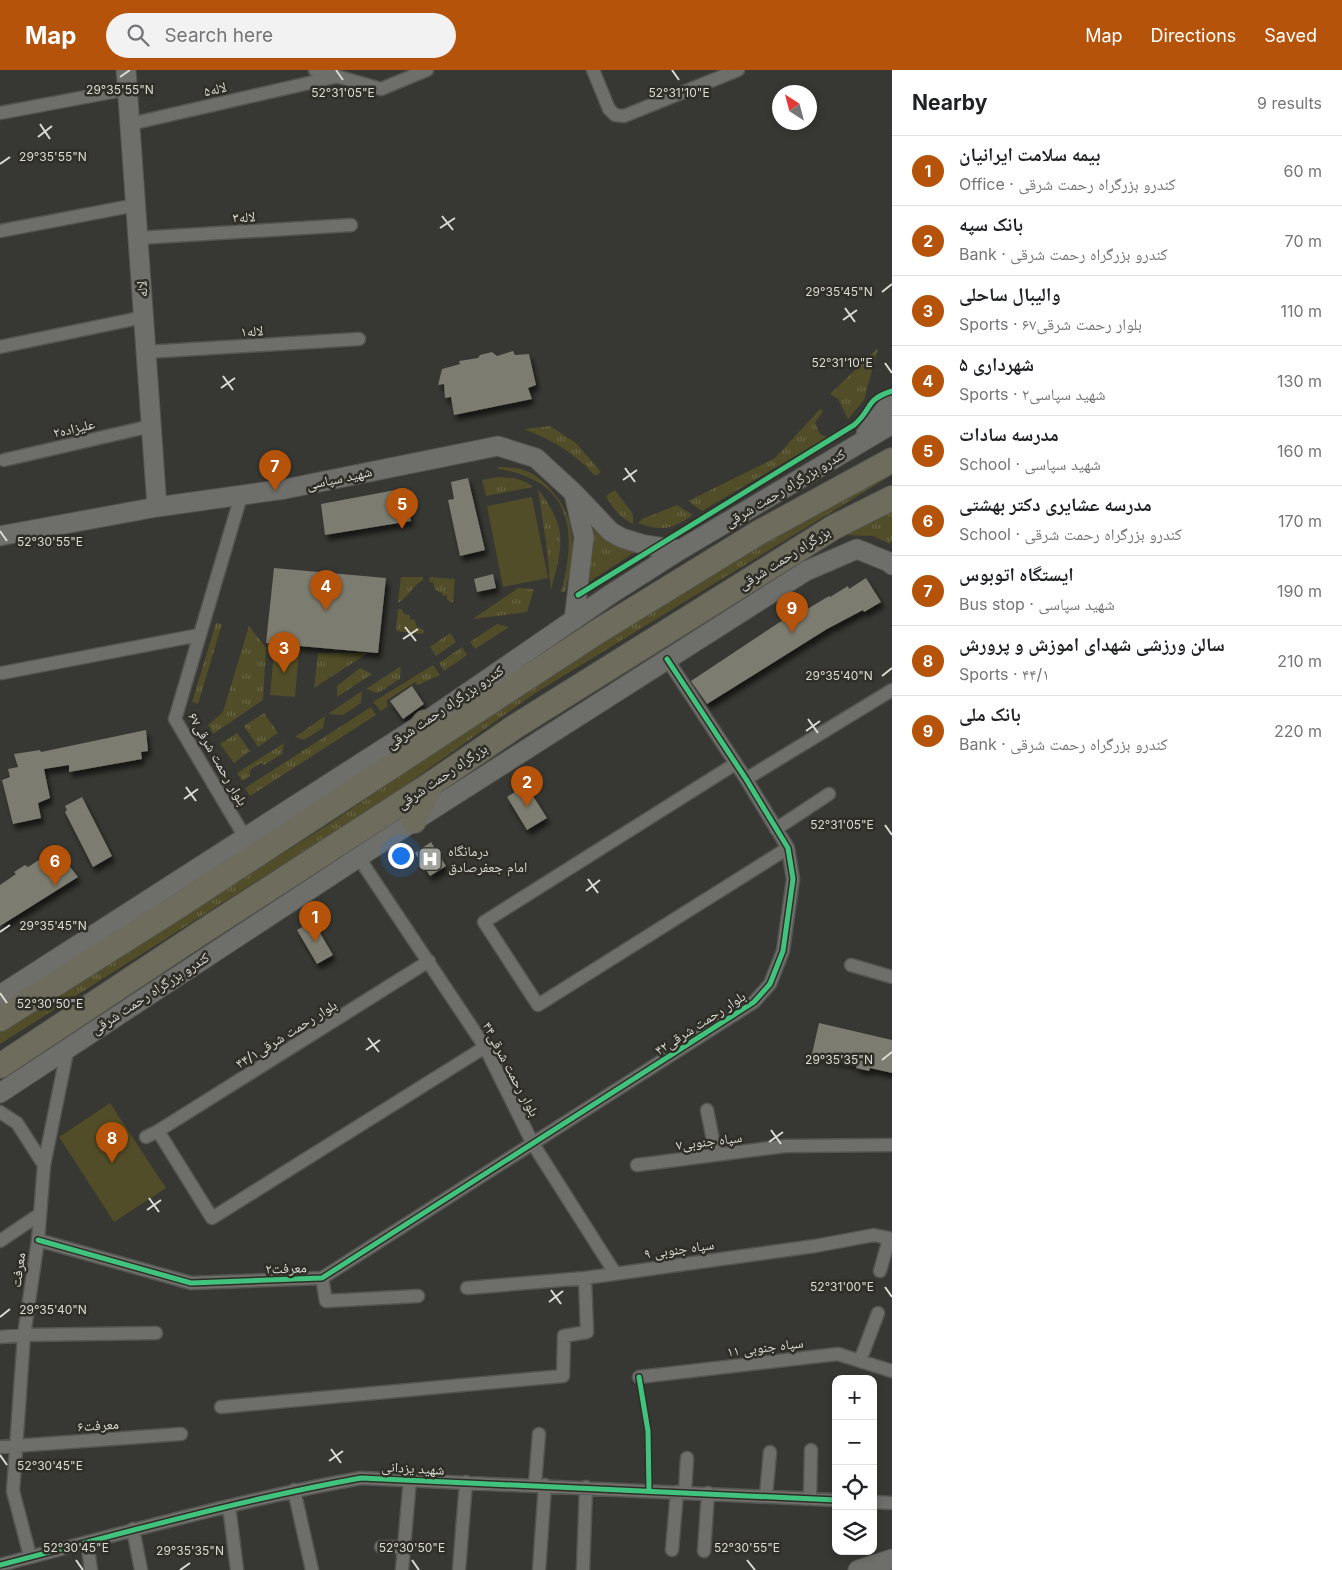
<!DOCTYPE html>
<html lang="en">
<head>
<meta charset="utf-8">
<style>
	body { margin:0; font-family:Inter,"Noto Naskh Arabic",sans-serif; background:#f2f2f2; color:#202124 }
	.controls { position:absolute; right:15px; bottom:15px; display:grid; overflow:hidden; border-radius:10px; box-shadow:0 2px 8px #0003 }
	.controls button { width:45px; height:45px; display:grid; place-items:center; padding:0; border:0; border-bottom:1px solid #e0e0e0; background:#fff; color:#202124; font:25px sans-serif }
	.compass { position:absolute; left:772px; top:15px; width:45px; height:45px; border-radius:50%; background:#fff; box-shadow:0 2px 8px #0003; rotate:324deg }
	.you { position:absolute; left:400px; top:785px; width:18px; height:18px; margin:-12px; border:4px solid #fff; border-radius:50%; background:#1a73e8; box-shadow:0 0 0 8px #1a73e833 }
	.badge { display:grid; place-items:center; width:32px; height:32px; border-radius:50%; background:#b45309; color:#fff; font-size:16px; font-weight:700 }
	.pin { position:absolute; translate:-50% -41px; filter:drop-shadow(0 1px 2px #0008) }
	.pin::after { content:''; position:absolute; top:26px; width:18px; height:15px; background:inherit; clip-path:polygon(0 0,100% 0,50% 100%) }
	.list { margin:0; padding:0; list-style:none }
	h2 { display:flex; justify-content:space-between; align-items:center; height:65px; margin:0; padding:0 20px; font-size:21px }
	h2 small { font-size:16px; font-weight:400; color:#757577 }
	.list li { display:grid; grid-template-columns:32px 1fr auto; gap:15px; align-items:center; box-sizing:border-box; height:70px; padding:0 20px; border-top:1px solid #e0e0e0 }
	.list b { display:block; font-size:19px; white-space:nowrap }
	.list p { margin:0; font-size:16px; white-space:nowrap; color:#757577 }
	.list em { font-size:16px; font-style:normal; color:#757577 }
	.icon { flex:none; width:28px; height:28px; fill:none; stroke:currentColor; stroke-width:2; stroke-linecap:round; stroke-linejoin:round }
	.map { position:relative; flex:none; width:892px; height:1500px; overflow:hidden }
	header { display:flex; align-items:center; gap:30px; box-sizing:border-box; height:70px; padding:0 25px; background:#b45309; color:#fff }
	header strong { font-size:24px }
	nav { display:flex; gap:28px; margin-inline-start:auto; font-size:18px }
	.search { width:350px; height:45px; background:#f2f2f2; display:flex; align-items:center; gap:12px; box-sizing:border-box; padding:0 18px; border-radius:28px; color:#757577; font-size:19px }
	main { display:flex }
	aside { flex:1; background:#fff }
	.map>svg:first-child { display:block }
	.grass { fill:url(#grass-tufts) }
	.park { fill:#514d28 }
	.building { fill:#7c7b70; filter:url(#shadow) }
	.lines { fill:none; stroke-linecap:round; stroke-linejoin:round }
	.street-casing { stroke:#545450; stroke-width:15 }
	.secondary-casing { stroke:#545450; stroke-width:21 }
	.highway-casing { stroke:#545450; stroke-width:26 }
	.street { stroke:#6e6e6b; stroke-width:12 }
	.secondary { stroke:#6e6e6b; stroke-width:19 }
	.highway { stroke:#6e6d5d; stroke-width:24 }
	.cycleway-casing { stroke:#2f2e27; stroke-width:8 }
	.cycleway { stroke:#40c37c; stroke-width:5 }
	.ticks { fill:none; stroke:#dbdbd6; stroke-width:2 }
	.labels { text-anchor:middle; stroke-width:5; stroke-linejoin:round; paint-order:stroke }
	.street-label { font-size:14px; fill:#dbdbd6; stroke:#2f2e27 }
	.poi-label { font-size:14px; fill:#dbdbd6; stroke:#2f2e27; text-anchor:start }
	.ticks-label { font-size:12px; text-anchor:middle; fill:#dbdbd6; stroke:#2f2e27; stroke-width:5; stroke-linejoin:round; paint-order:stroke }
</style>
</head>
<body>
<header>
<strong>Map</strong>
<div class="search"><svg class="icon" aria-label="search" viewBox="0 0 24 24"><circle cx="10" cy="10" r="6"/><path d="M15 15l6 6"/></svg>Search here</div>
<nav><a>Map</a><a>Directions</a><a>Saved</a></nav>
</header>
<main>
<div class="map">
<svg width="892" height="1500" viewBox="0 0 892 1500">
	<defs>
		<pattern id="grass-tufts" width="24" height="20" patternUnits="userSpaceOnUse" patternTransform="scale(1.25)"><rect width="24" height="20" fill="#514d28"/><path d="M3 7l-1-3M5 7V3M7 7l1-3M15 17l-1-3M17 17v-4M19 17l1-3" fill="none" stroke="#696646"/></pattern>
		<filter id="shadow"><feDropShadow dx="3" dy="5.5" stdDeviation="2.5" flood-color="#0009"/></filter>
	</defs>
	<rect width="100%" height="100%" fill="#373733"/>
	<path class="grass" d="M878,278L864,330L848,349L838,329L830,324Z
		M820,339L823,341L815,353L820,364L827,367L702,441L688,431L775,388Z
		M550,356L576,373L601,402L595,406C575,383 552,370 524,359Z
		M498,397C506,397 514,398 521,399C534,403 544,411 552,421C579,451 575,485 565,522H561C578,460 571,410 498,399Z
		M892,397V405L537,622L383,731L0,974V962L326,756L570,591Z
		M498,407C511,408 523,408 533,417L486,426L482,410Z
		M538,419C568,459 563,474 551,520L546,472Z
		M615,420L633,444V454C620,447 613,439 606,426Z
		M677,435L693,445C672,459 663,462 638,453L642,449Z
		M892,435V469L890,474L873,466L843,465Z
		M592,456L638,480L589,512Z
		M401,507H423V510C412,516 410,526 398,533Z
		M430,507L455,509L453,533L447,530V525L443,526L442,523L435,520L433,512H429Z
		M518,518L534,519L527,542L473,549Z
		M398,539H402L403,543L410,546V550L414,549L417,557L424,560L423,564L396,561Z
		M216,553L222,554L198,634L192,632Z
		M497,554L509,557L475,579L470,572Z
		M249,556L266,578L263,630L213,664L208,655L223,642Z
		M450,563L456,572L436,586L430,577Z
		M462,577L467,585L444,601L439,593Z
		M318,583H368L314,618Z
		M433,595L440,605L418,615L415,612L386,631L388,636L381,641L373,632Z
		M401,596L400,609L378,623L366,619Z
		M360,598L372,604L337,627V616Z
		M362,621L361,633L343,645L328,644Z
		M371,637L376,645L250,726L245,718Z
		M264,643L278,663L258,677L244,656Z
		M325,646L323,658L304,670L295,667Z
		M237,663L250,681L234,693L220,674Z
		M284,673L282,684L264,695L261,693L250,700V706L242,711L237,703Z"/>
	<path class="park" d="M532,427L548,508L503,517L487,436Z
		M274,580L299,582L295,627L270,625Z
		M110,1033L166,1118L114,1152L59,1067Z"/>
	<path class="building" d="M513,281L515,285L529,284L536,315L528,318L532,329L454,345L451,327L445,328L444,314L438,315L442,299L460,294L459,291L478,288L480,285L492,282L497,286Z
		M468,408L485,480L460,486L448,430L454,429L451,412Z
		M406,418L411,451L325,465L321,434Z
		M274,498L386,508L378,583L266,573Z
		M493,504L496,518L477,522L474,509Z
		M866,508L881,532L864,542L863,540L827,559L707,634L691,611L792,544L794,547L829,526L830,527L848,516L849,519Z
		M412,616L424,634L403,649L390,631Z
		M146,660L148,681L141,682L142,689L69,702V695L44,699L50,728L38,733L41,748L13,754L2,710L10,707L8,699L18,697L14,684L40,680L41,682Z
		M526,715L547,748L527,760L507,727Z
		M82,727L112,786L93,797L65,742L67,740L65,736Z
		M431,772L446,796L430,806L415,783Z
		M56,779L78,807L0,856V815L16,804L14,802L25,795L28,797Z
		M313,851L333,885L317,894L297,860Z
		M819,953L892,970V1003L870,998L869,1001L856,998L857,995L812,984Z"/>
	<g class="lines">
		<g class="street-casing">
			<path id="street" d="M315,0L381,19L427,0
				M593,0L609,39L615,45L624,46L738,0
				M0,43L128,19
				M130,54L335,7
				M0,161L136,135
				M138,168L351,155
				M0,277L144,247
				M146,282L359,269
				M4,390L151,356
				M241,426L175,649L246,769
				M2,603L199,565
				M735,694L484,852L538,935L788,778
				M746,709L892,620
				M776,759L829,724
				M359,788L485,977L533,1074L615,1203
				M851,895L892,907
				M707,1040L716,1085
				M0,1042L17,1053L44,1095
				M158,1061L212,1148L485,977
				M146,1067L158,1061L429,891
				M637,1095L785,1076L892,1075
				M38,1170L191,1213L322,1208L754,932L770,914L783,881L793,809L788,778L746,709L667,589
				M0,1171L40,1144
				M880,1201L889,1169
				M322,1208L326,1231L418,1226
				M467,1218L585,1208L815,1176L874,1165L892,1169
				M0,1267L24,1265L156,1263
				M860,1291L878,1243
				M639,1307L838,1284L892,1301
				M221,1337L563,1306L564,1266L587,1262L585,1208
				M0,1377L181,1364
				M535,1414L539,1364
				M294,1420L312,1500
				M685,1422L687,1388
				M766,1426L770,1382
				M810,1428L811,1380
				M873,1432L892,1433
				M229,1436L237,1500
				M133,1459L141,1500
				M87,1472L91,1500
				M381,1477H403
				M672,1480L677,1422
				M704,1481L708,1423
				M30,1486L13,1421L24,1265L38,1170L44,1095L68,977
				M0,1495C120,1464 239,1430 361,1408L836,1430
				M402,1500L410,1409
				M459,1500L466,1412
				M539,1500L545,1415
				M583,1500L586,1417"/>
		</g>
		<g class="secondary-casing">
			<path id="secondary" d="M126,0L157,437
				M866,364L892,330
				M0,466L157,437L285,419L498,376L536,388L574,423L611,462L622,468L645,475L680,480
				M574,550L584,467L574,424
				M0,925L425,652L611,524L680,480L892,354
				M0,1023L414,751L806,501L857,479L889,492L892,495
				M858,1500L892,1489"/>
		</g>
		<g class="highway-casing">
			<path id="highway" d="M402,683L425,652
				M414,751L431,714
				M0,949L180,835L597,562L758,463L892,390
				M0,996L199,864L431,714L516,656L834,457L892,428"/>
		</g>
		<use href="#street" class="street"/>
		<use href="#secondary" class="secondary"/>
		<use href="#highway" class="highway"/>
		<g class="cycleway-casing">
			<path id="cycleway" d="M578,525L854,355C873,339 864,330 892,321
				M38,1170L191,1213L322,1208L754,932L770,914L783,881L793,809L788,778L746,709L667,589
				M639,1307L648,1361L649,1420
				M0,1495C120,1464 239,1430 361,1408L836,1430"/>
		</g>
		<use href="#cycleway" class="cycleway"/>
	</g>
	<path class="ticks" d="M336,0L343,10M672,0L679,10M120,7L130,0M40,54L50,69M38,67L52,56M0,94L10,87M442,146L453,160M440,158L455,148M882,222L892,214M845,238L855,252M843,250L857,240M885,293L892,303M223,306L233,320M221,318L235,308M625,398L635,412M623,410L637,400M0,461L7,471M405,557L416,571M403,569L418,559M882,606L892,598M808,649L818,663M806,661L820,651M186,717L196,731M184,729L198,719M885,755L892,765M588,809L598,823M586,821L600,810M0,862L10,855M0,923L7,933M368,968L379,982M366,980L380,970M882,990L892,982M771,1060L781,1074M769,1072L783,1062M149,1128L159,1142M147,1140L161,1130M885,1217L892,1227M551,1220L561,1234M549,1232L563,1221M0,1247L10,1239M331,1379L341,1393M0,1385L7,1395M329,1391L343,1381M76,1490L83,1500M412,1490L419,1500M747,1490L755,1500M180,1500L190,1493"/>
	<defs>
		<g id="hospital-square" transform="scale(1.25)"><rect x="-9" y="-9" width="18" height="18" rx="4" fill="#a2a29d" stroke="#2f2e27"/><path d="M-5-5h3v3.5h4V-5h3V5h-3V1.5h-4V5h-3Z" fill="#fff"/></g>
	</defs>
	<g fill-rule="evenodd">
		<use href="#hospital-square" x="430" y="789"/>
	</g>
	<g class="labels">
		<g class="street-label">
			<text transform="translate(215 19) rotate(-13)" y="5">لاله۵</text>
			<text transform="translate(244 147) rotate(-3)" y="5">۳لاله</text>
			<text transform="translate(142 219) rotate(-94)" y="5">لاله</text>
			<text transform="translate(252 261) rotate(-3)" y="5">۱لاله</text>
			<text transform="translate(74 358) rotate(-13)" y="5">علیزاده۲</text>
			<text transform="translate(339 408) rotate(-12)" y="5">شهید سپاسی</text>
			<text transform="translate(785 418) rotate(-31)" y="5">کندرو بزرگراه رحمت شرقی</text>
			<text transform="translate(784 488) rotate(-32)" y="5">بزرگراه رحمت شرقی</text>
			<text transform="translate(445 637) rotate(-34)" y="5">کندرو بزرگراه رحمت شرقی</text>
			<text transform="translate(218 689) rotate(60)" y="5">بلوار رحمت شرقی۶۷</text>
			<text transform="translate(442 706) rotate(-34)" y="5">بزرگراه رحمت شرقی</text>
			<text transform="translate(150 923) rotate(-33)" y="5">کندرو بزرگراه رحمت شرقی</text>
			<text transform="translate(700 953) rotate(-33)" y="5">بلوار رحمت شرقی۴۲</text>
			<text transform="translate(286 964) rotate(-32)" y="5">بلوار رحمت شرقی۴۴/۱</text>
			<text transform="translate(511 999) rotate(62)" y="5">۴۴بلوار رحمت شرقی</text>
			<text transform="translate(709 1071) rotate(-7)" y="5">سپاه جنوبی۷</text>
			<text transform="translate(679 1179) rotate(-8)" y="5">۹ سپاه جنوبی</text>
			<text transform="translate(286 1198) rotate(-2)" y="5">معرفت۲</text>
			<text transform="translate(18 1200) rotate(-82)" y="5">معرفت</text>
			<text transform="translate(765 1277) rotate(-7)" y="5">۱۱ سپاه جنوبی</text>
			<text transform="translate(98 1355) rotate(-4)" y="5">معرفت۶</text>
			<text transform="translate(413 1398) rotate(3)" y="5">شهید یزدانی</text>
		</g>
		<g class="poi-label">
			<text x="448" y="786">درمانگاه<tspan x="448" dy="16">امام جعفرصادق</tspan></text>
		</g>
	</g>
	<g class="ticks-label">
		<text x="120" y="24">29°35'55"N</text>
		<text x="343" y="27">52°31'05"E</text>
		<text x="679" y="27">52°31'10"E</text>
		<text x="53" y="91">29°35'55"N</text>
		<text x="839" y="226">29°35'45"N</text>
		<text x="842" y="297">52°31'10"E</text>
		<text x="50" y="476">52°30'55"E</text>
		<text x="839" y="610">29°35'40"N</text>
		<text x="842" y="759">52°31'05"E</text>
		<text x="53" y="860">29°35'45"N</text>
		<text x="50" y="938">52°30'50"E</text>
		<text x="839" y="994">29°35'35"N</text>
		<text x="842" y="1221">52°31'00"E</text>
		<text x="53" y="1244">29°35'40"N</text>
		<text x="50" y="1400">52°30'45"E</text>
		<text x="76" y="1482">52°30'45"E</text>
		<text x="412" y="1482">52°30'50"E</text>
		<text x="747" y="1482">52°30'55"E</text>
		<text x="190" y="1485">29°35'35"N</text>
	</g>
</svg>
<div class="controls">
<button>+</button>
<button>−</button>
<button><svg class="icon" aria-label="locate" viewBox="0 0 24 24"><circle cx="12" cy="12" r="6"/><path d="M12 2v4M12 18v4M2 12h4M18 12h4"/></svg></button>
<button><svg class="icon" aria-label="layers" viewBox="0 0 24 24"><path d="M12 4l9 5-9 5-9-5zM3 14l9 5 9-5"/></svg></button>
</div>
<svg class="compass" viewBox="-18 -18 36 36"><path d="M0-13l5 13h-10z" fill="#e53935"/><path d="M0 13l5-13h-10z" fill="#757577"/></svg>
<div class="you"></div>
<div class="pin badge" style="left:315px;top:872px">1</div>
<div class="pin badge" style="left:527px;top:737px">2</div>
<div class="pin badge" style="left:284px;top:603px">3</div>
<div class="pin badge" style="left:326px;top:541px">4</div>
<div class="pin badge" style="left:402px;top:459px">5</div>
<div class="pin badge" style="left:55px;top:816px">6</div>
<div class="pin badge" style="left:275px;top:421px">7</div>
<div class="pin badge" style="left:112px;top:1093px">8</div>
<div class="pin badge" style="left:792px;top:563px">9</div>
</div>
<aside>
<h2>Nearby<small>9 results</small></h2>
<ul class="list">
<li><span class="badge">1</span><div><b>بیمه سلامت ایرانیان</b><p>Office · کندرو بزرگراه رحمت شرقی</p></div><em>60 m</em></li>
<li><span class="badge">2</span><div><b>بانک سپه</b><p>Bank · کندرو بزرگراه رحمت شرقی</p></div><em>70 m</em></li>
<li><span class="badge">3</span><div><b>والیبال ساحلی</b><p>Sports · بلوار رحمت شرقی۶۷</p></div><em>110 m</em></li>
<li><span class="badge">4</span><div><b>شهرداری ۵</b><p>Sports · شهید سپاسی۲</p></div><em>130 m</em></li>
<li><span class="badge">5</span><div><b>مدرسه سادات</b><p>School · شهید سپاسی</p></div><em>160 m</em></li>
<li><span class="badge">6</span><div><b>مدرسه عشایری دکتر بهشتی</b><p>School · کندرو بزرگراه رحمت شرقی</p></div><em>170 m</em></li>
<li><span class="badge">7</span><div><b>ایستگاه اتوبوس</b><p>Bus stop · شهید سپاسی</p></div><em>190 m</em></li>
<li><span class="badge">8</span><div><b>سالن ورزشی شهدای اموزش و پرورش</b><p>Sports · ۴۴/۱</p></div><em>210 m</em></li>
<li><span class="badge">9</span><div><b>بانک ملی</b><p>Bank · کندرو بزرگراه رحمت شرقی</p></div><em>220 m</em></li>
</ul>
</aside>
</main>
</body>
</html>
